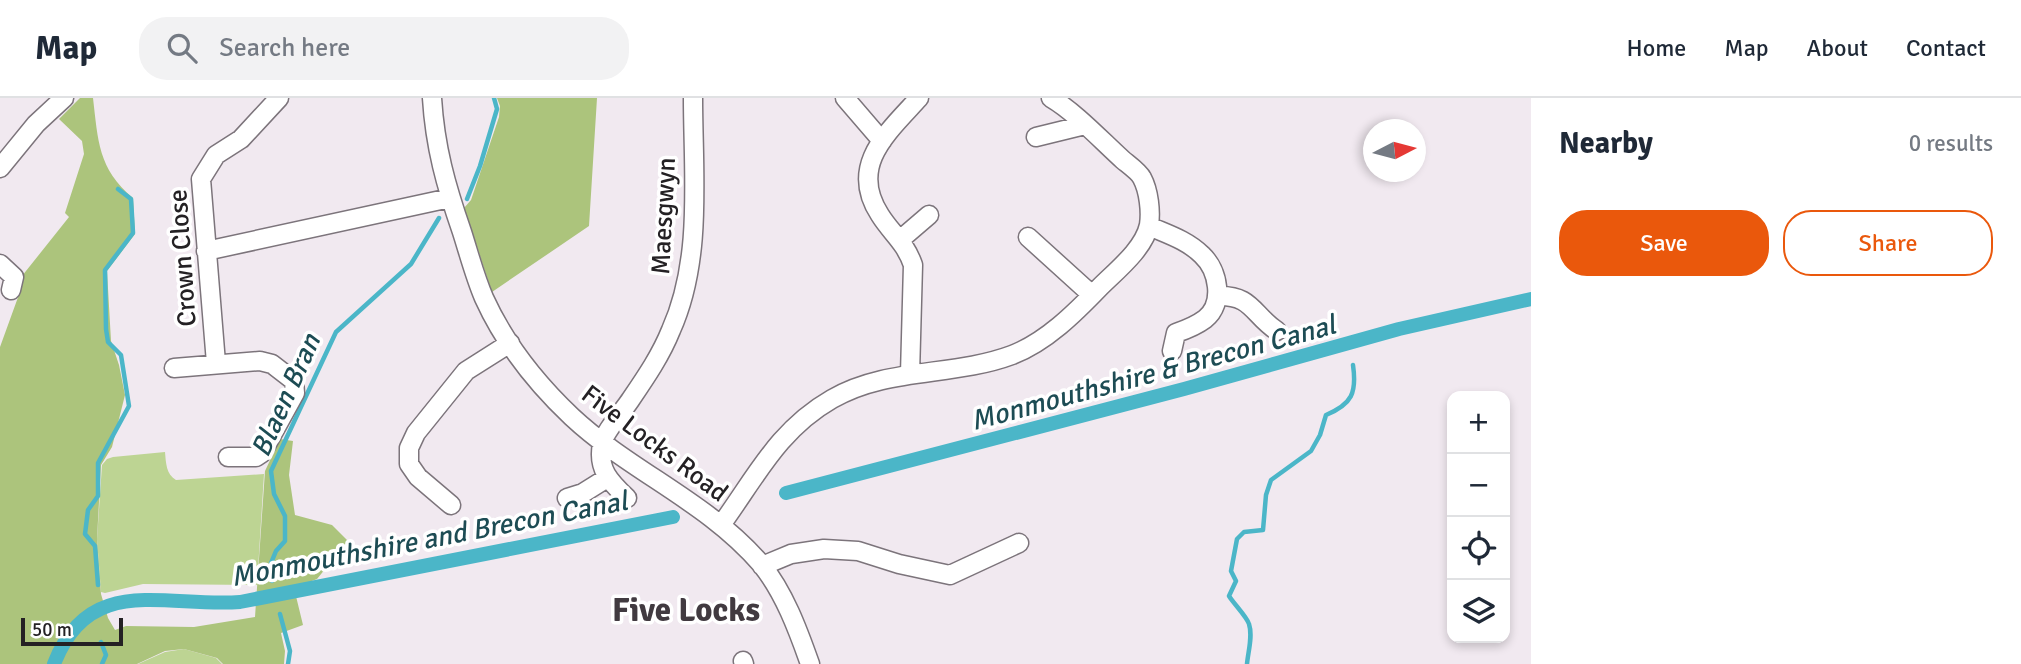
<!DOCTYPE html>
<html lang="en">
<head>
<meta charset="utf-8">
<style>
	body { margin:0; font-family:Signika,sans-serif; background:#f2f2f3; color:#1f2937 }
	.controls { position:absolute; right:21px; bottom:21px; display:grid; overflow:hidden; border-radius:14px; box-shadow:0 4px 10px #0003 }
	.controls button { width:63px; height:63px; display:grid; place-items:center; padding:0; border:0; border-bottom:2px solid #e0e1e3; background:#fff; color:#1f2937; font:35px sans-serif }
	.compass { position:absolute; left:1363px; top:21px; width:63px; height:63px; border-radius:50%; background:#fff; box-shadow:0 4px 10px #0003; rotate:84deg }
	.scale { position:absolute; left:21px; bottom:18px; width:102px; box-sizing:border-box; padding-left:7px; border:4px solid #242124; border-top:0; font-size:19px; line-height:24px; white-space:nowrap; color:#242124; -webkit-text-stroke:5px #fff; paint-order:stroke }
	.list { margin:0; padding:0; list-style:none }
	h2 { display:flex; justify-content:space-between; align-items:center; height:91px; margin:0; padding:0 28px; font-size:30px }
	h2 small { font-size:23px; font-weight:400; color:#747a83 }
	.actions { display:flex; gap:14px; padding:21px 28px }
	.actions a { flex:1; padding:16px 0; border:2px solid #ea580c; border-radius:28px; text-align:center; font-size:24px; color:#ea580c }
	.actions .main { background:#ea580c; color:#fff }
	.icon { flex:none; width:38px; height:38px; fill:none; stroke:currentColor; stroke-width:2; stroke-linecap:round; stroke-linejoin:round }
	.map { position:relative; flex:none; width:1531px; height:566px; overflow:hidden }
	header { display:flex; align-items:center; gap:42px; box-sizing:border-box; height:98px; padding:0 35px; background:#fff; border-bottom:2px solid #e0e1e3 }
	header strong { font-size:33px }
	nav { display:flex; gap:38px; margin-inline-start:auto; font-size:24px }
	.search { width:490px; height:63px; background:#f2f2f3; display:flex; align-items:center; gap:18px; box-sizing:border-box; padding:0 24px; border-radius:28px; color:#747a83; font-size:26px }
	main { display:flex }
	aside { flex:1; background:#fff }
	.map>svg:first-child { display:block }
	.green { fill:#bdd493 }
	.forest { fill:#acc47c }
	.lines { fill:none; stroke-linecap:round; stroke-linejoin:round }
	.stream { stroke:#4bb6c8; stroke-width:4.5 }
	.canal { stroke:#4bb6c8; stroke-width:14 }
	.minor-casing { stroke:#7c747b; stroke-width:21 }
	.minor { stroke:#fff; stroke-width:18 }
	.labels { text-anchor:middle; stroke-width:7; stroke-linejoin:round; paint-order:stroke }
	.street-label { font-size:26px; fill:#242124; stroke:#fff }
	.water-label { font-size:28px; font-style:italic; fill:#1d4c54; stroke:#fff }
	.district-label { font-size:33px; font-weight:bold; fill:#413a40; stroke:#fff }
</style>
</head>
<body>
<header>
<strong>Map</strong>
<div class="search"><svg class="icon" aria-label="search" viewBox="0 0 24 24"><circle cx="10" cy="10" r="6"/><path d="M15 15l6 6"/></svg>Search here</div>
<nav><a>Home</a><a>Map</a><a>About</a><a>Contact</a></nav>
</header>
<main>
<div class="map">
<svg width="1531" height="566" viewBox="0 0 1531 566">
	<rect width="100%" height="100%" fill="#f1e9f0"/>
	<path class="green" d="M165,354C166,365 166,376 176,382L264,376L257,487L143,486L105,495L101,494L97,441L102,367L107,361L113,359Z
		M184,551L216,560L222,566H138L165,554Z"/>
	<path class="forest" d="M80,0H93C98,42 98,71 133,100L135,136L107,173L111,243L119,267L125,297L112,349L101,367L97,441L101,496L108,520L115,532L126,528L194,529L255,519L265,373L280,341L293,343L289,377L295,417L332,427L348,443L317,481L294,490L303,527L281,535L285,553L284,566H223L217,560L184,551L165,553L137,566H0V249L21,191L22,178L69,119L65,115L84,56L82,43L59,21Z
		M497,0H597L589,128L492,194L464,110L471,102L499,19L500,8Z"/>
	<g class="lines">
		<path class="stream" d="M467,101L480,68L497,11L494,0
			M272,483L271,465L276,453L285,443V418L274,396L271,373L336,234L411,166L439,120
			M98,487L95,448L85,436L88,412L98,398V365L129,308L121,257L108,244L106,231L105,172L133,135L131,101L118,91
			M280,516L290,553L288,566
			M101,544L106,557L102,566
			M1247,566C1248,554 1253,538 1249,526C1247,519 1234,506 1229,498L1236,483L1231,473L1237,441L1244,434L1263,432L1266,397L1271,382L1311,353L1320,337L1326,317C1352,306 1357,295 1353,267"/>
		<path class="canal" d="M786,395L1184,291L1399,231L1531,201
			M54,566C89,474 166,510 240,504L673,419"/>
		<g class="minor-casing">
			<path id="minor" d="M432,0C435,49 446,88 462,134C469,156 475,179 484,200C504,244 537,286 572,319C631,374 708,404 761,466C784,494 798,532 810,566
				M845,0L882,43
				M1036,39L1085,27
				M0,70L36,26L64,0
				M1149,128C1167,136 1187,142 1202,157C1218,172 1225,205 1205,221C1197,227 1185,232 1176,235L1172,253
				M1028,139L1092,197
				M901,141L929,117
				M206,153L450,100
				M0,166L14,179L11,192
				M1218,198C1252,197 1252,216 1277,233
				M216,265L201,81L216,57L241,41L279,0
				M174,270L260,263L272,266L294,283L295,295L262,355L256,359H228
				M910,276L913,167C905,144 892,136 880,117C848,68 887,35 919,0
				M567,400L583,395L607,380
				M627,400C610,384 597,371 602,346C604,334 624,312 631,301C646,279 661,257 671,232C703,161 693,76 693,0
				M451,407L418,379L409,366V350L416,335L466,273L510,245
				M721,427C756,379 778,332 832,301C887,269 953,279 1012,257C1046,244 1075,215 1100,189C1116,173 1144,151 1149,127C1151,114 1149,93 1142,80C1139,74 1129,67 1123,62C1102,43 1075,14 1051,0
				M762,468L791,456L824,451L858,453L899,466L950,477L1019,445
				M743,563L744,566"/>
		</g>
		<use href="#minor" class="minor"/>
	</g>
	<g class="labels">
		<g class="street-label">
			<text transform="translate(663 118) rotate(-87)" y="9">Maesgwyn</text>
			<text transform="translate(182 160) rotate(-94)" y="9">Crown Close</text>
			<text transform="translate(655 345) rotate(37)" y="9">Five Locks Road</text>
		</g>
		<g class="water-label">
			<text transform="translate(1153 274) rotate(-15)" y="10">Monmouthshire &amp; Brecon Canal</text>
			<text transform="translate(285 297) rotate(-66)" y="10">Blaen Bran</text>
			<text transform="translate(429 440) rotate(-11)" y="10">Monmouthshire and Brecon Canal</text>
		</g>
		<g class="district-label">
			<text x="686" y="523">Five Locks</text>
		</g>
	</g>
</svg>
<div class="controls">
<button>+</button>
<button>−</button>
<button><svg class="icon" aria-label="locate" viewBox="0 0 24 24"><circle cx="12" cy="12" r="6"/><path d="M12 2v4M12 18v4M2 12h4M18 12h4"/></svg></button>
<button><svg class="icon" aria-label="layers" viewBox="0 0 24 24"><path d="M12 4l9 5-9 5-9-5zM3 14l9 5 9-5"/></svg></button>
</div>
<svg class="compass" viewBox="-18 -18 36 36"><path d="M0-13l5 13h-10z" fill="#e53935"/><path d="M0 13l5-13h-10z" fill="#747a83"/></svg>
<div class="scale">50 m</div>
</div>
<aside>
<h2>Nearby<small>0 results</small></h2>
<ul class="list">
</ul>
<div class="actions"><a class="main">Save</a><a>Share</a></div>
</aside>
</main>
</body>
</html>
